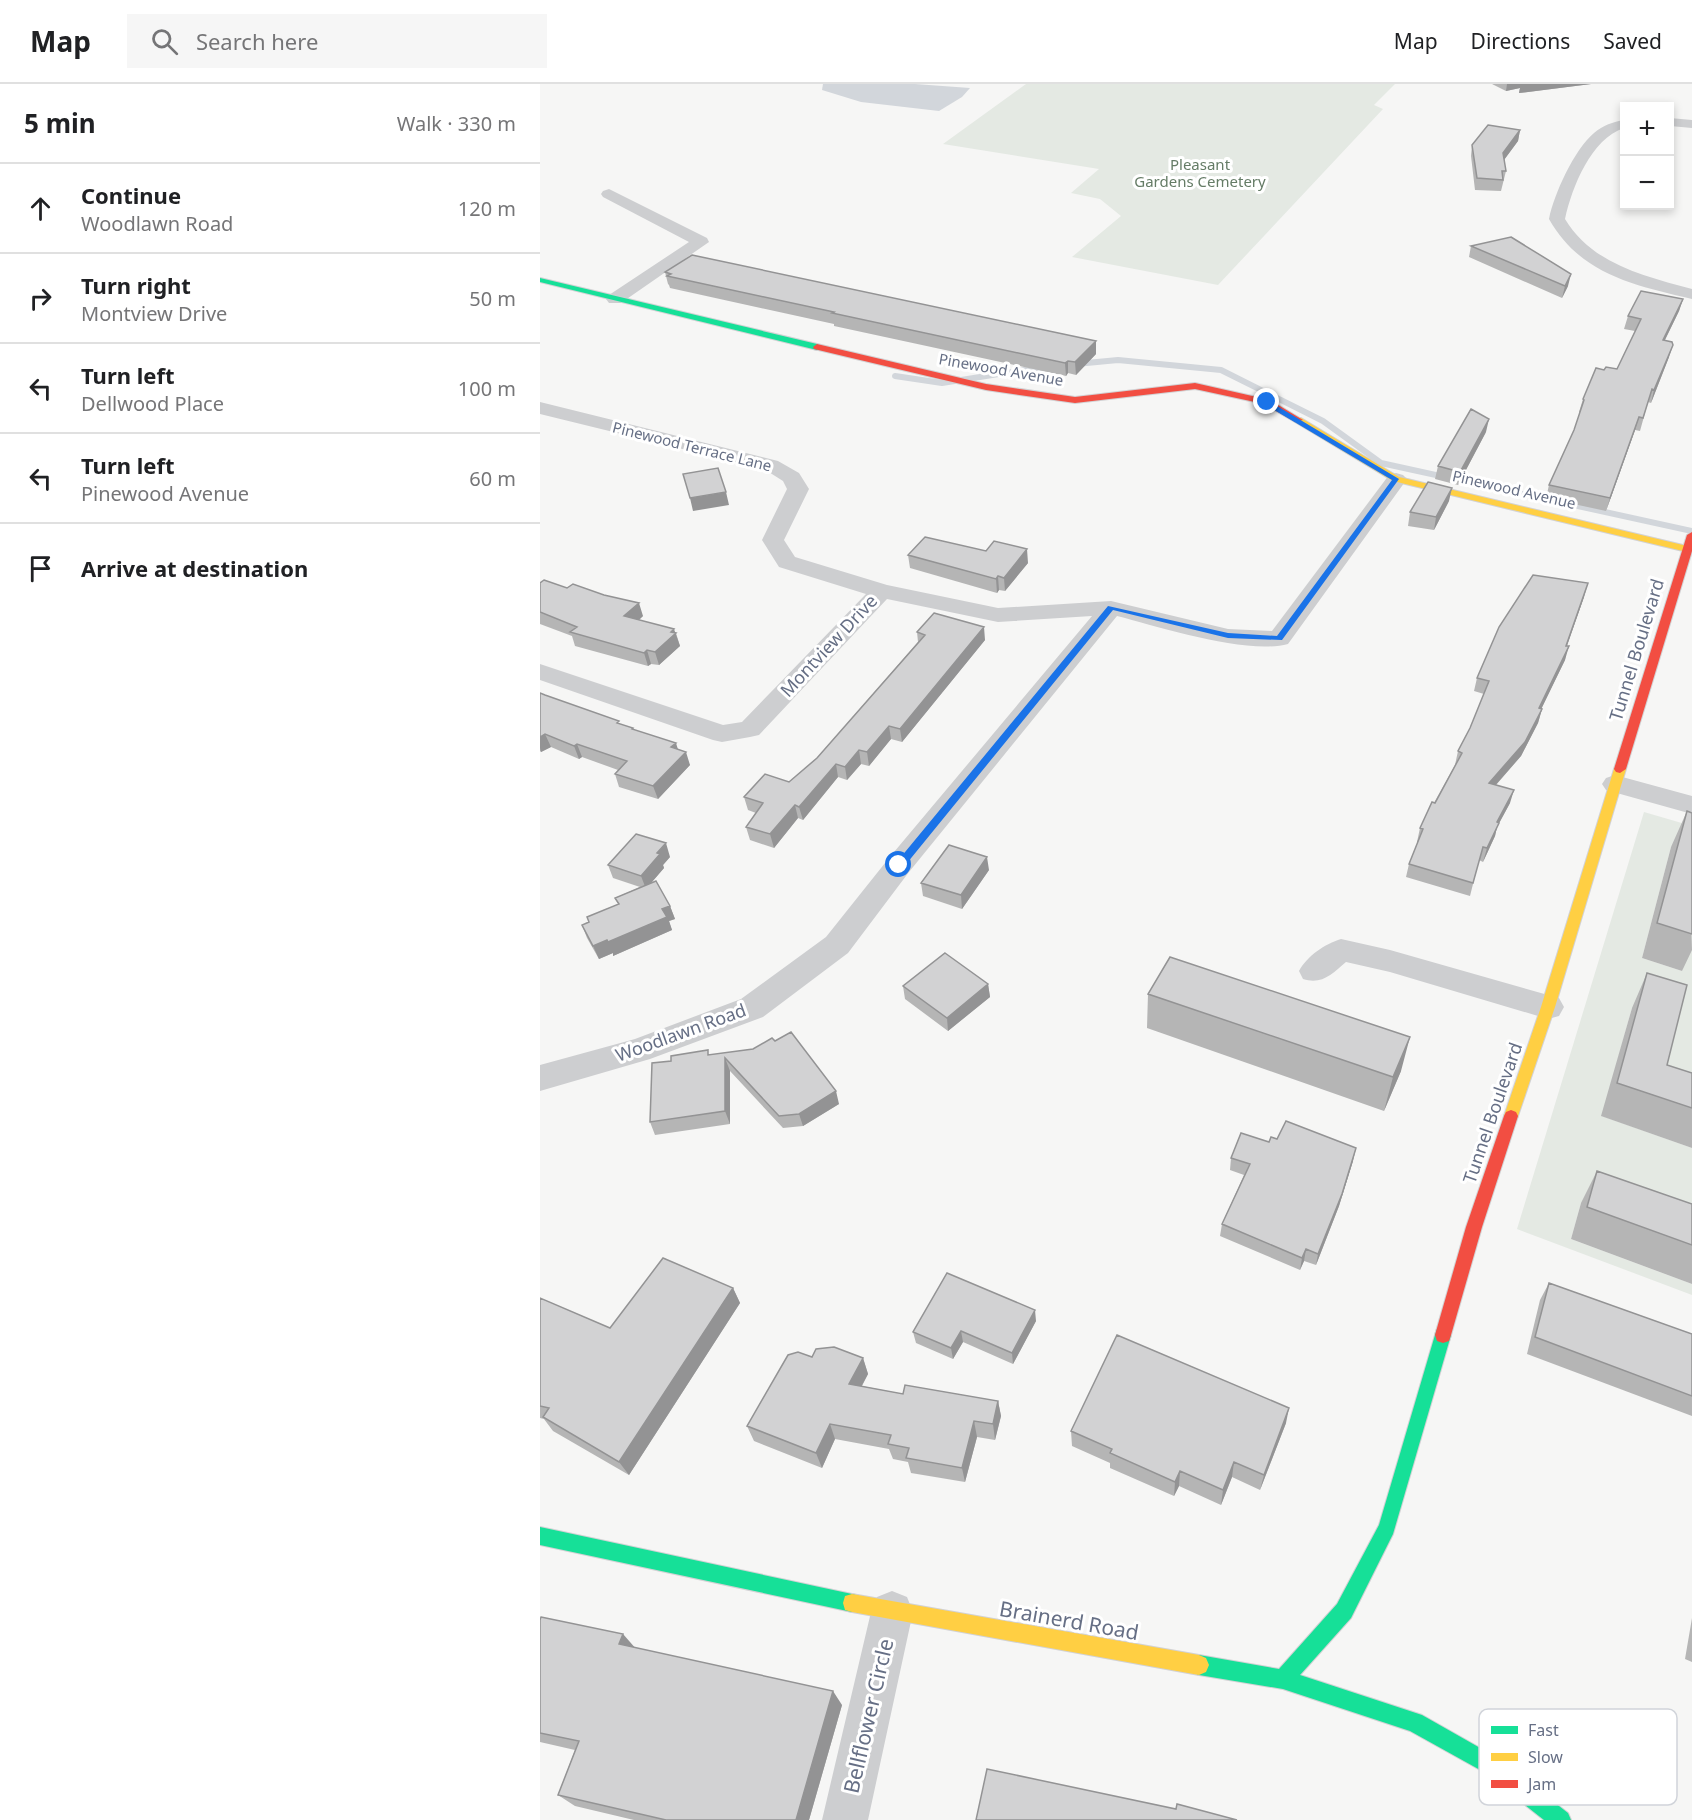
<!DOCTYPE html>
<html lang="en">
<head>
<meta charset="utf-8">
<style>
	body { margin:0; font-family:"Noto Sans",sans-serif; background:#f6f6f6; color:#202124 }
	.controls { position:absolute; right:18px; top:18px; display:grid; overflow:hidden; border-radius:0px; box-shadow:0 3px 9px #0003 }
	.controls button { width:54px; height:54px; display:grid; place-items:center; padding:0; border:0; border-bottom:2px solid #e0e0e0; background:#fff; color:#202124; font:30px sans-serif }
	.stop { position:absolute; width:18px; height:18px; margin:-14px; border:4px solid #1a73e8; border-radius:50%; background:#fff }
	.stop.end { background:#1a73e8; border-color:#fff; box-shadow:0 2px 6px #0008 }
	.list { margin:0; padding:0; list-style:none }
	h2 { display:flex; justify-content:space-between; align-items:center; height:78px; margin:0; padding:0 24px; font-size:26px }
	h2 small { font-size:20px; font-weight:400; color:#757577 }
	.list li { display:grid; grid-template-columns:39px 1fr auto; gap:18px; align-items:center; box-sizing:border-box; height:90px; padding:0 24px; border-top:2px solid #e0e0e0 }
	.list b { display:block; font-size:22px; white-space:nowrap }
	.list p { margin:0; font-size:20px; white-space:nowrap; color:#757577 }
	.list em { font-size:20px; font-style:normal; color:#757577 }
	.icon { flex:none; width:33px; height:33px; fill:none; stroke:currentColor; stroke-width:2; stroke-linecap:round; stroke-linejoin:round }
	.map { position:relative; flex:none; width:1152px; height:1736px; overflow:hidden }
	header { display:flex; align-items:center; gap:36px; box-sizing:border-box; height:84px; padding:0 30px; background:#fff; border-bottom:2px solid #e0e0e0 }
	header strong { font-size:28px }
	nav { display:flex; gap:33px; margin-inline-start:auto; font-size:21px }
	.search { width:420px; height:54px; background:#f6f6f6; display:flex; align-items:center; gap:15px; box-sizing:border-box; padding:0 21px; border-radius:0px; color:#757577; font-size:22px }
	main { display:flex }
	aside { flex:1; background:#fff }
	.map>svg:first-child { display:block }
	.green { fill:#e4e9e3 }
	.water { fill:#d2d6db }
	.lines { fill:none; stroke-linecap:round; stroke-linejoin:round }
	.stream { stroke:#d2d6db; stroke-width:6 }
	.fast-casing { stroke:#d2d2d4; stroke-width:2 }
	.slow-casing { stroke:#d2d2d4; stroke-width:2 }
	.jam-casing { stroke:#d2d2d4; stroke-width:2 }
	.street { fill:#cdced0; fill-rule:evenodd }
	.fast { fill:#16e098; fill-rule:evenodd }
	.slow { fill:#ffcf43; fill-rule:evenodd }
	.jam { fill:#f24e42; fill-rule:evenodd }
	.wall { fill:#b5b5b5 }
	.shaded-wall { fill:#939394 }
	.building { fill:#d2d2d3; stroke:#939394; stroke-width:1.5 }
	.route { fill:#1a73e8 }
	.labels { text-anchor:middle; stroke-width:6; stroke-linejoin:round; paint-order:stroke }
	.far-park-label { font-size:15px; fill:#657c66; stroke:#fff }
	.far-street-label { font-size:15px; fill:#666f85; stroke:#fff }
	.street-label { font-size:18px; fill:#666f85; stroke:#fff }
	.near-street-label { font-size:21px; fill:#666f85; stroke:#fff }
	.key { fill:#fff; stroke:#d1d4da; stroke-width:1.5 }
	.key-label { font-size:16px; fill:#666f85 }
</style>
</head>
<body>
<header>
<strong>Map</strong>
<div class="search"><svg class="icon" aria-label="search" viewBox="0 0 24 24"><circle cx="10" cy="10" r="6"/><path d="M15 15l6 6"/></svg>Search here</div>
<nav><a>Map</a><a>Directions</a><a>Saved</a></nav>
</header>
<main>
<aside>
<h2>5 min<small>Walk · 330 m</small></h2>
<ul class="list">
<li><svg class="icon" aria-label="ahead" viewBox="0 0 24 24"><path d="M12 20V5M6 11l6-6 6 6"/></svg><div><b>Continue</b><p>Woodlawn Road</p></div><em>120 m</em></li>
<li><svg class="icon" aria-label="right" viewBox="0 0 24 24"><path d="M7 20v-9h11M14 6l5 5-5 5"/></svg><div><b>Turn right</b><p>Montview Drive</p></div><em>50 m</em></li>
<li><svg class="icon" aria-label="left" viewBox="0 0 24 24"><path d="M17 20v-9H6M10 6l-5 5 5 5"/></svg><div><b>Turn left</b><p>Dellwood Place</p></div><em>100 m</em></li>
<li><svg class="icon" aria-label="left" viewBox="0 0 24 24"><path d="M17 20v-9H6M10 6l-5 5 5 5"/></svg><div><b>Turn left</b><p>Pinewood Avenue</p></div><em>60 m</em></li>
<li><svg class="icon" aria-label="arrive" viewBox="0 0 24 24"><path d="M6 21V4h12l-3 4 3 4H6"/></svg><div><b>Arrive at destination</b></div></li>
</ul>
</aside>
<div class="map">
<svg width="1152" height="1736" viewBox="0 0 1152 1736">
	<rect width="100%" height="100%" fill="#f6f6f5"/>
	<path class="green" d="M486,0H855L834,21L843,25L678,201L532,173L581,132L560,115L531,109L559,85L403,60Z
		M1104,728L1152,742L1131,763L1102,874L1142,887L1152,846V1029L1092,924L1062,1032L1152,1064V1159L1041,1119L1031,1155L1152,1200V1211L977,1145Z"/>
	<path class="water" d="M283,0H375L430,4L422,13L399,27L321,18L282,6Z"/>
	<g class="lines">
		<path class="stream" d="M536,280L578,276L681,286L783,337L841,379L1152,447
			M355,292L402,299L504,283"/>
		<g class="fast-casing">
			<path id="fast" d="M0,194L277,260L281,263L277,266L0,198Z
				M903,1243L909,1245L911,1251L853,1450L811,1534L760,1591L882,1631L956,1673L1028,1729L1031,1736H1004L942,1687L870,1647L743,1605L659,1591L652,1588L649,1581L652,1574L659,1571L739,1585L797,1520L839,1441L895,1251L897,1245Z
				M0,1443L312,1510L319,1512L321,1519L319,1526L312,1528L0,1461Z"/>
		</g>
		<g class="slow-casing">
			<path id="slow" d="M755,334H761L859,393L1147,462L1152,465L1147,468L853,397L755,338Z
				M1080,681L1086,685L1015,923L978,1032L976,1036L971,1038L966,1036L964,1032L1001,923L1074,685Z
				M312,1510L659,1571L666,1574L669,1581L666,1588L659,1591L312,1528L305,1526L303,1519L305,1512Z"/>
		</g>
		<g class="jam-casing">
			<path id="jam" d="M277,260L446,300L535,313L655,299L730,316L763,336L755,338L724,320L655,305L535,319L446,306L274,265L273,263Z
				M1152,448V467L1086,685L1080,689L1076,688L1074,685L1147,451Z
				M971,1026L976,1028L978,1032L942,1143L911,1251L909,1257L903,1259L897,1257L895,1251L926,1143L964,1032L966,1028Z"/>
		</g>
		<path class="street" d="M1130,34L1152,36V44L1130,42Z
			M1084,36V44C1051,55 1032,103 1025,135C1052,180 1104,192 1152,205V215C1094,201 1041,191 1009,135C1014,110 1034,66 1054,49C1063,41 1073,38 1084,36Z
			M69,105L167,154L169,158L81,219H69L66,215L69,211L149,158L63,113L61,110L63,107Z
			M0,318L238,377L259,389L269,405L244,456L255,473L347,501L458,524L571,517L688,545L732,547L849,391L856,389L863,391L867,395L748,560C706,571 620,543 577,532L369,788L308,869L223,933L110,975L0,1007V981L95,955L201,915L286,853L349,774L552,532L458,538L347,515L219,651L210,653L182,658L173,656L0,596V580L183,641L202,638L326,510L239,483L222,456L247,405L243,397L224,385L0,330Z
			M1075,691L1152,712V730L1066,706L1062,700L1066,694Z
			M801,855L850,866L1008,911L1019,914L1024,923L1019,932L1008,935L850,888L806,878C792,890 782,901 763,895L759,887C767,872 785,860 801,855Z
			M352,1507L367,1513L373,1528L328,1736H282L331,1528L337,1513Z"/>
		<use href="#fast" class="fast"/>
		<use href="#slow" class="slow"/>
		<use href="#jam" class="jam"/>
	</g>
	<path class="wall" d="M952,0H1051L979,9L980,4L966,7Z
		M980,46L978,57L964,76L966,87L961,107L935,106L931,72L932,61Z
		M931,162L1028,202L1022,214L929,173Z
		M125,188L556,257V270L536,291L528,289L526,292L294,242V240L130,204L129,201L128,200Z
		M1143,215L1139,227L1125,256L1129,273L1111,319L1108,318L1100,347L1095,346L1066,427L1006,414L1009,401L1034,346L1040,328H1039L1043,315L1064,286L1077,285L1095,247L1084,245L1088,232Z
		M946,348L918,401L895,395L898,382Z
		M909,417L894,446L868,442L870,428Z
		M368,471L488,479L465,507L459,506L457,509L370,484Z
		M0,499L27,504L103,532L99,536L136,549L140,562L119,581L111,580L108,582L35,562L32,552L0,540Z
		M1044,513L1027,562L1025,576L1001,625H1002L998,639L981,672L956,701L970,719L957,743L955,752L943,778L939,776L930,812L866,793L869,780L878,758H877L880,744L915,681L918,667L930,644L944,610L934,607L937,594Z
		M377,548L445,556L362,658L351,655L329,682L321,680L307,696L298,693L263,736L258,734L234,764L210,756L206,743L216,729L208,726L204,713L249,698L277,674L378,558Z
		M0,609L80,640L138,665L150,681L118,715L79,703L75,690L78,686L42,673L39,675L11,663L1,668L0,667Z
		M1147,727L1152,866L1142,887L1102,874L1131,763Z
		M130,773L123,781L124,784L111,799L130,822L135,835L129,837L132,846L73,872V869L59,875L47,854L42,841L49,838L78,820L75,814L100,803L73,794L68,781Z
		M449,786L422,825L383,812L381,799Z
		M1107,889L1127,981L1152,989V1064L1061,1032L1092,924Z
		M448,900L450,913L408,947L365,915L363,902Z
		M608,910L861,987L844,1027L607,944Z
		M213,965L299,1020L263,1042L243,1044L190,987V1040L115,1051L110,1038L169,971Z
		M737,1055L813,1077L799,1122L776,1181L764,1177L760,1186L680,1152L682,1140L704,1091L690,1086L691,1074Z
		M1057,1087L1152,1120V1200L1031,1155L1041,1119Z
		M1009,1199L1152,1250V1332L987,1270L1000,1216Z
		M193,1204L200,1219L89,1391L13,1347L4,1335L0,1334V1214L70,1244Z
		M496,1237L473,1280L423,1258L413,1275L376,1259L373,1248Z
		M272,1273L323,1274L328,1290L322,1302L363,1310L458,1317L461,1332L455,1356L437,1353L425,1398L371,1389L368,1378L353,1375L349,1365L295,1355L282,1384L214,1357L207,1342Z
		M746,1339L720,1406L692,1393L681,1421L639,1402L634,1412L570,1384V1379L532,1362L531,1347Z
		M1152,1534V1578L1145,1575Z
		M0,1536L95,1564L302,1621L269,1736H94L35,1722L18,1711L35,1666L0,1658Z"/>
	<path class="shaded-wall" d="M967,0H1051L979,9L980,4L966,7Z
		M980,46L978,57L961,80L963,69Z
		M1031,190L1028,202L1022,214L1025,202Z
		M1143,215L1139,227L1119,268L1123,256Z
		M556,257V270L536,291L535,278Z
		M1133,261L1129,273L1111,319L1114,306Z
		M528,277V289L526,292L525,279Z
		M1099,333L1095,346L1066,427L1070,414Z
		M949,335L946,348L918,401L920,388Z
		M912,404L909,417L894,446L896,433Z
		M186,408L189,421L153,427L150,414Z
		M487,465L488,479L465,507L464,494Z
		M458,492L459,506L457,509L456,495Z
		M1048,499L1044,513L1022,575L1026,562Z
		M99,519L103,532L88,546L84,532Z
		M444,543L445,556L362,658L360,645Z
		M134,545L140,562L119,581L115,568Z
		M1029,562L1025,576L995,638L999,624Z
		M107,566L111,580L108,582L104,569Z
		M1002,625L998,639L981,672L946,712L949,699Z
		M349,642L351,655L329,682L327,668Z
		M5,650L11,663L1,668L0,664V653Z
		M136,659L140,672L131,663Z
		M37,660L42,673L39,675L34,662Z
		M319,666L321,680L307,696L305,683Z
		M146,668L150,681L118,715L113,702Z
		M296,680L298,693L263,736L259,723Z
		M974,706L970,719L957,743L955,752L943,778L947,764L957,738Z
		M255,721L258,734L234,764L230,750Z
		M126,759L130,773L123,781L124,784L106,805L101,792L117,769Z
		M447,773L449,786L422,825L421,811Z
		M130,822L135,835L129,837L132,846L73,872V869L59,875L53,862L122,825Z
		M448,900L450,913L408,947L407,934Z
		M870,953L861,987L844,1027L853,993Z
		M185,974L190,987V1040L185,1027Z
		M296,1007L299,1020L263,1042L259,1030Z
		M816,1064L813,1077L799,1122L776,1181L778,1170Z
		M766,1165L764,1177L760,1186L762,1174Z
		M193,1204L200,1219L89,1391L79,1378Z
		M495,1226L496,1237L473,1280L472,1269Z
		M421,1247L423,1258L413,1275L411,1264Z
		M323,1274L328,1290L314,1316L309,1300Z
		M458,1317L461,1332L455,1356L453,1340Z
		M749,1324L746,1339L720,1406L724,1391Z
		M434,1337L437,1353L425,1398L422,1384Z
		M290,1340L295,1355L282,1384L276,1369Z
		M694,1378L692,1393L681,1421L683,1406Z
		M640,1387L639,1402L634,1412L635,1398Z
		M83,1550L97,1566L79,1560Z
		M293,1607L302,1621L269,1736H256Z"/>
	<path class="building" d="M948,41L980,46L963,69L966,87H962L963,96L937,94L932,61Z
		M971,153L1031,190L1025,202L931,162Z
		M152,171L556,257L535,278L528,277L525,279L292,229L294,228L127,192L131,190L125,188Z
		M1101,207L1143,215L1123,256L1132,258L1133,261L1114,306L1112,305L1103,334L1099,333L1070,414L1009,401L1034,346L1044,316L1043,315L1056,284L1064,286L1066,283L1077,285L1101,235L1088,232Z
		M931,325L949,335L920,388L898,382Z
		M178,384L186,408L150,414L143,390Z
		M888,398L912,404L896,433L870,428Z
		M385,453L446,467L454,457L487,465L464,494L458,492L456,495L368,471Z
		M993,491L1048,499L1026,562H1029L999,624L1002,625L985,658L949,699L974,706L957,738L959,739L947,764L943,763L933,799L869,780L883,745L880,744L892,718L895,719L922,669L918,667L930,644L949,597L937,594L959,543Z
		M4,496L27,504L33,500L64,511L99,519L84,532L134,545L131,548L136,549L115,568L107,566L104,569L30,548L37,543L0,528V499Z
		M394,529L444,543L360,645L349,642L327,668L319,666L305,683L296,680L259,723L255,721L230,750L206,743L223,719L204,713L225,690L249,698L277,674L385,551L377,548Z
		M0,609L5,611L79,637L77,639L93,644L92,645L136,659L131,663L146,668L113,702L75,690L87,677L37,660L34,662L5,650L0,653Z
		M1147,727L1152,729V850L1117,839Z
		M96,750L126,759L117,769L120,770L101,792L68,781Z
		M409,761L447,773L421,811L381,799Z
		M116,797L130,822L122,825L127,833L68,858L67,856L53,862L42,841L49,838L47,833L79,820L75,814Z
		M405,869L448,900L407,934L363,902Z
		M630,873L870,953L853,993L608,910Z
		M1107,889L1147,901L1127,981L1152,989V1024L1077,999Z
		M251,948L296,1007L259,1030L239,1032L185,974V1027L110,1038L112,979L131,977V972L168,966V971L213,965L232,954L235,957Z
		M746,1037L816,1064L802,1110L778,1170L766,1165L762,1174L682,1140L710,1080L691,1074L701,1049L729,1058L731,1053L737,1055Z
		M1057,1087L1152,1120V1161L1047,1123Z
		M123,1174L193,1204L79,1378L3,1333L9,1324L0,1322V1214L70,1244Z
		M407,1189L495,1226L472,1269L421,1247L411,1264L373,1248Z
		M1009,1199L1152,1250V1312L995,1253Z
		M577,1251L749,1324L724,1391L694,1378L683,1406L640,1387L635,1398L570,1369L572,1365L531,1347Z
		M294,1263L323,1274L309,1300L363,1310L365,1301L458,1317L453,1340L434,1337L422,1384L366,1374L369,1364L348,1360L351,1351L290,1340L276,1369L207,1342L248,1271L258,1268L272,1273L276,1265Z
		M1,1533L83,1550L79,1560L293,1607L256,1736H126L18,1711L39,1657L0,1649V1536Z
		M447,1685L636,1725L637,1720L697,1736H436Z"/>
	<path class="route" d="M727,316L859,395L742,556L688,554L573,526L363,784H356V779L568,522L688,549L737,552L852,396L724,320Z"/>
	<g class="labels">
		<g class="far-park-label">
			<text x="660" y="86">Pleasant<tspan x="660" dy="17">Gardens Cemetery</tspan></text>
		</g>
		<g class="far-street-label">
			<text transform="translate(461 286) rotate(10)" y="5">Pinewood Avenue</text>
			<text transform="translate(152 363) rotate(14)" y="5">Pinewood Terrace Lane</text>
			<text transform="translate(974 406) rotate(13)" y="5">Pinewood Avenue</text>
		</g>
		<g class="street-label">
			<text transform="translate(289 562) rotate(-47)" y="6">Montview Drive</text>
			<text transform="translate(1097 566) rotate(-73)" y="6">Tunnel Boulevard</text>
			<text transform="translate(141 949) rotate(-20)" y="6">Woodlawn Road</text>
			<text transform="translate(953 1029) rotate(-71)" y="6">Tunnel Boulevard</text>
		</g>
		<g class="near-street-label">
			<text transform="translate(529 1537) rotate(10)" y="7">Brainerd Road</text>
			<text transform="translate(329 1632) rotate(-77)" y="7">Bellflower Circle</text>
		</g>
	</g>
	<rect x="939" y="1625" width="198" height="96" rx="9" class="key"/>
	<rect x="951" y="1642" width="27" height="8" fill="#16e098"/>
	<rect x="951" y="1669" width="27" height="8" fill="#ffcf43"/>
	<rect x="951" y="1696" width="27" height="8" fill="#f24e42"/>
	<g class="key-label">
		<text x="988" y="1652">Fast</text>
		<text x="988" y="1679">Slow</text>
		<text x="988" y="1706">Jam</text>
	</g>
</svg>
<div class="controls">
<button>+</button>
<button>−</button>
</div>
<div class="stop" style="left:359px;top:781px"></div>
<div class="stop end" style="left:727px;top:318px"></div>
</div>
</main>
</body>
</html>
